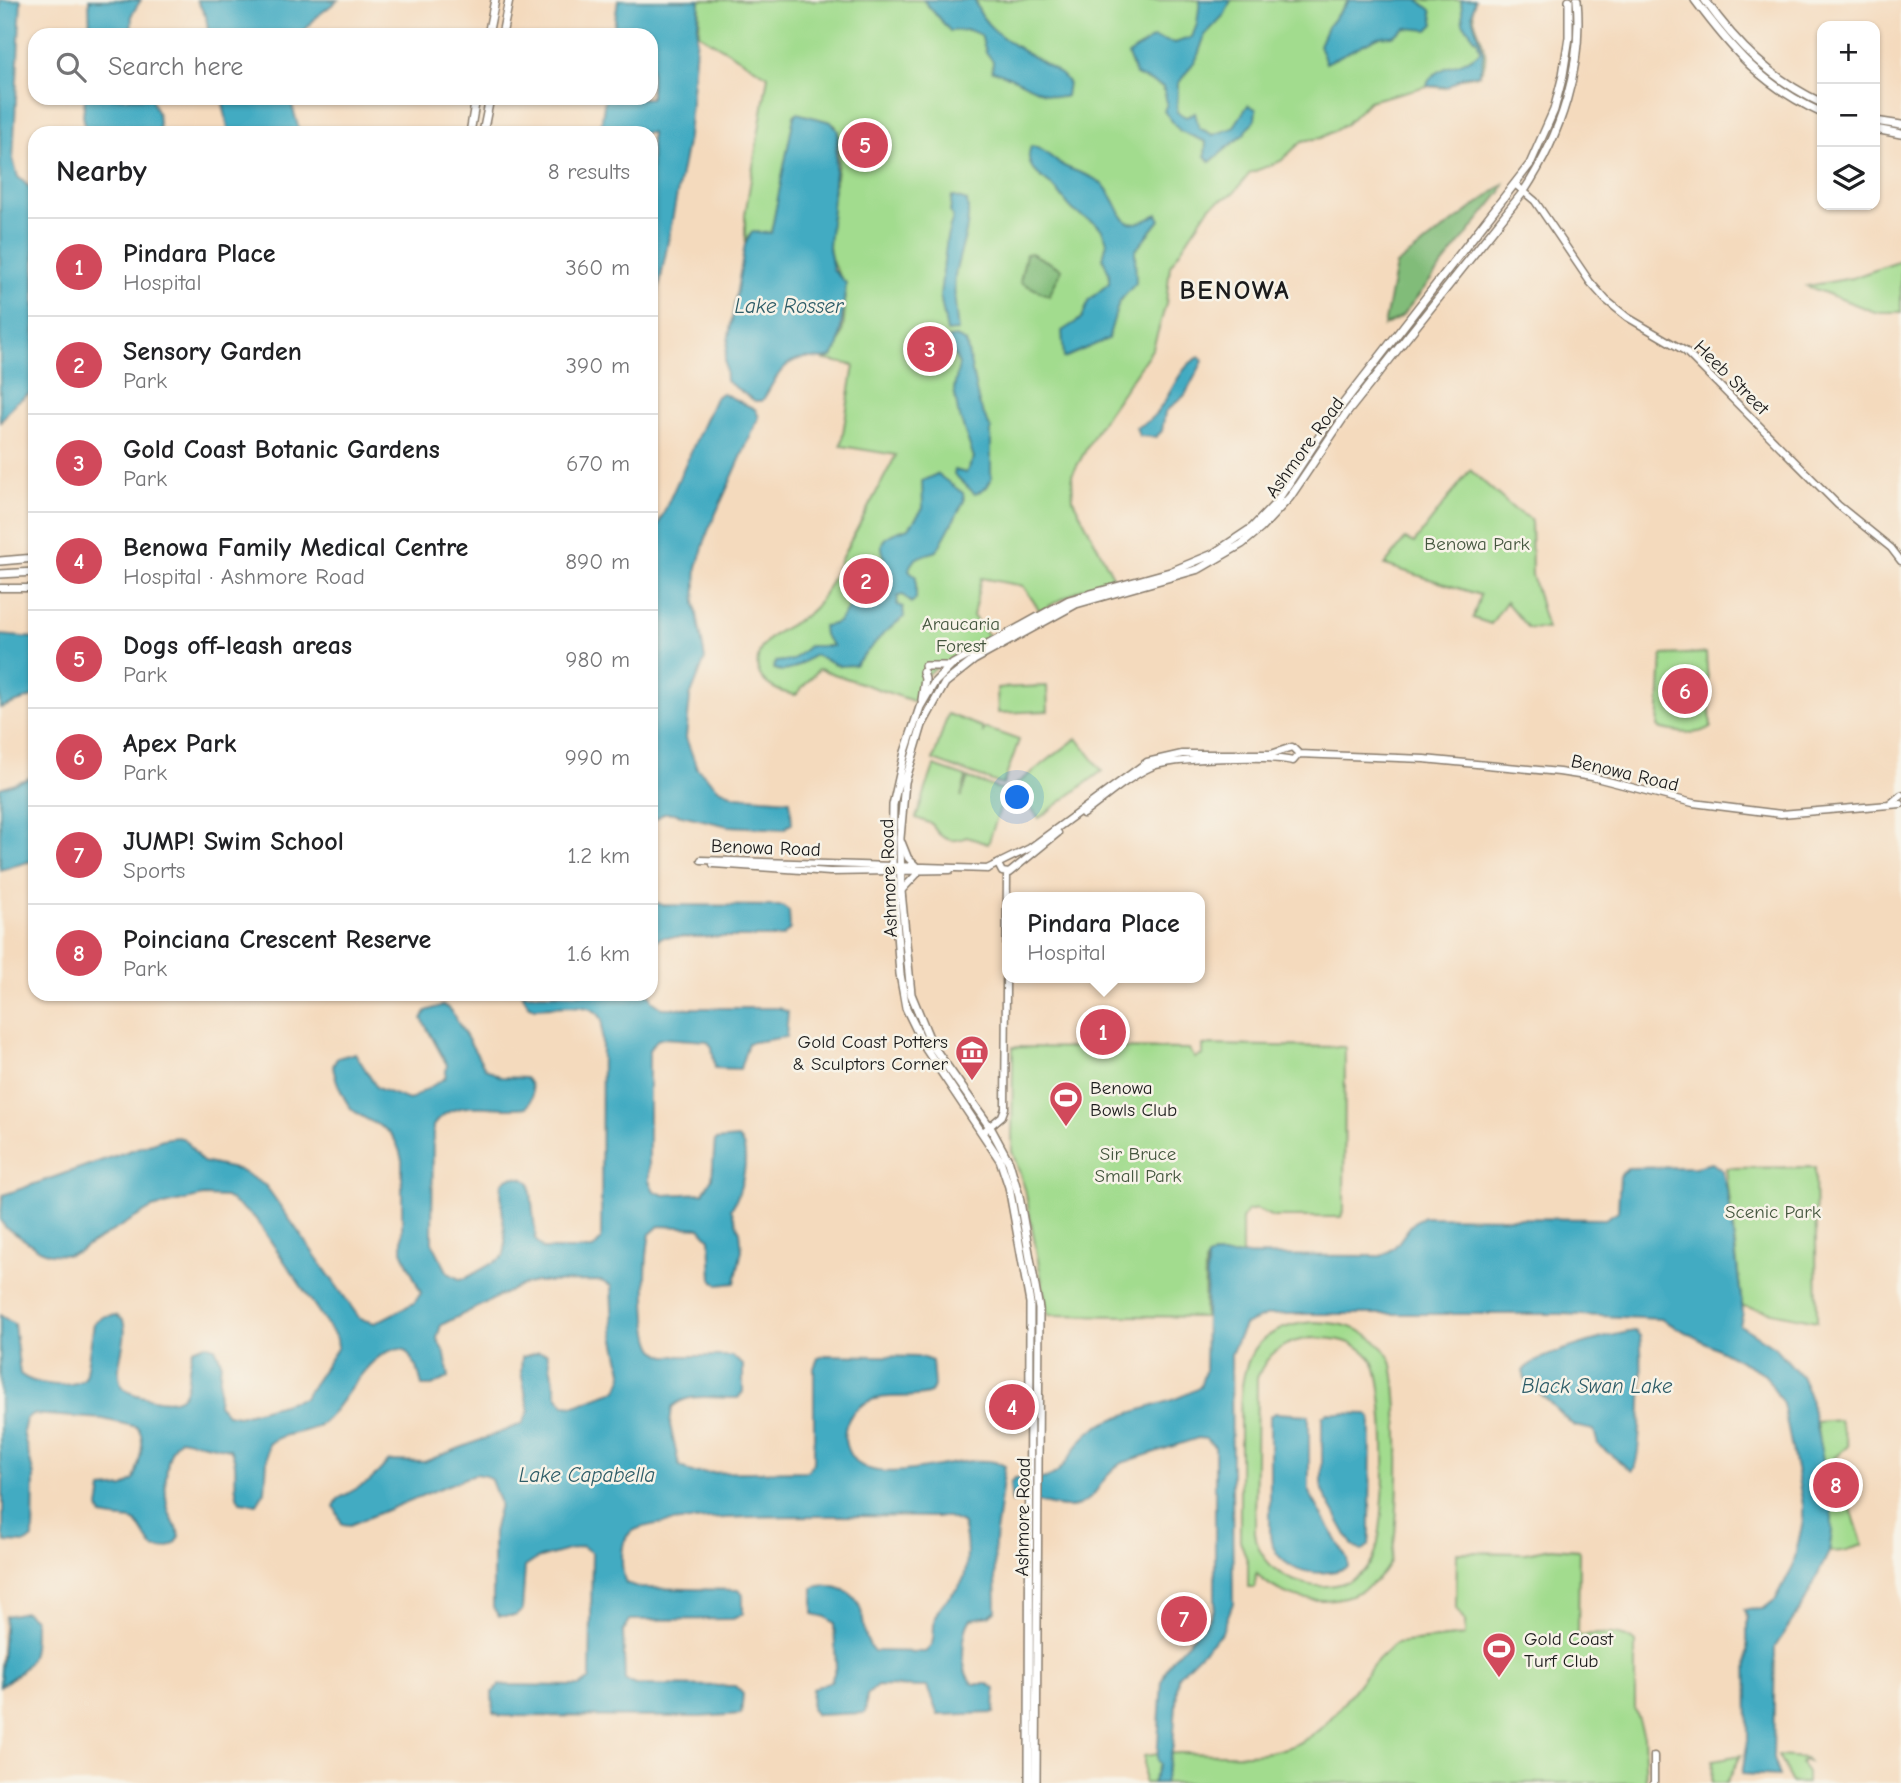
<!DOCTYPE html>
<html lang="en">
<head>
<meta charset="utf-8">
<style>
	body { margin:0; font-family:"Comic Neue",sans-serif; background:#f6f6f6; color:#202124 }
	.controls { position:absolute; right:21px; top:21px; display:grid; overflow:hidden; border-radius:14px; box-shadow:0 2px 5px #0004 }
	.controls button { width:63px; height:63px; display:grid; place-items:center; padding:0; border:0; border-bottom:2px solid #e0e0e0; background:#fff; color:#202124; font:35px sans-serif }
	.you { position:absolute; left:1018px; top:798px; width:24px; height:24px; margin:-18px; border:5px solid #fff; border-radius:50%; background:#1a73e8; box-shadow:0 0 0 10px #1a73e833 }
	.badge { display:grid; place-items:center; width:46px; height:46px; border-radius:50%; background:#d1495b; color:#fff; font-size:23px; font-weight:700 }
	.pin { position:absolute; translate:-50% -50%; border:4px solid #fff; box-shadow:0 2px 7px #0006 }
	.popup { position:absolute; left:1002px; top:892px; width:203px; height:91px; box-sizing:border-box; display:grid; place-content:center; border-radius:14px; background:#fff; filter:drop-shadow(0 2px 5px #0005); font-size:23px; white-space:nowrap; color:#757577 }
	.popup b { font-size:26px; color:#202124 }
	.popup::after { content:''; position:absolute; left:50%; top:100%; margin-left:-14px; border:14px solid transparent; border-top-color:#fff }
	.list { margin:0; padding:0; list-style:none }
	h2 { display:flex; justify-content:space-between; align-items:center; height:91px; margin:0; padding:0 28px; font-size:30px }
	h2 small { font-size:23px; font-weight:400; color:#757577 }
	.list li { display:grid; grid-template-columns:46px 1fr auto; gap:21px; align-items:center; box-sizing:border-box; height:98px; padding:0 28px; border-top:2px solid #e0e0e0 }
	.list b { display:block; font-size:26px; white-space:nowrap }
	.list p { margin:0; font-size:23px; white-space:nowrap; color:#757577 }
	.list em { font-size:23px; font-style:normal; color:#757577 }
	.icon { flex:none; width:38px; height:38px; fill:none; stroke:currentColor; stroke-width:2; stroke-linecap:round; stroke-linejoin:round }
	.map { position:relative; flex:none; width:1901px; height:1783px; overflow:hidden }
	.search { position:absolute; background:#fff; box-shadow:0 2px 5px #0004; left:28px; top:28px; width:630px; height:77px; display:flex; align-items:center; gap:18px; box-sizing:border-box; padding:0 24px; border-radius:21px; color:#757577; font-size:26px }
	.panel { position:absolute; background:#fff; box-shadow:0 2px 5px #0004; left:28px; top:126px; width:630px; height:875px; border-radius:21px }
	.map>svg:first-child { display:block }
	.green { fill:#a2dc8e; stroke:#5f7c55; stroke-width:2; fill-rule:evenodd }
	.forest { fill:#81bc79; stroke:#4e6c4a; stroke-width:2 }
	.water { fill:#42abc2; stroke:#2f646f; stroke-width:2 }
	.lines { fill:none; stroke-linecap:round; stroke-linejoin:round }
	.secondary-casing { stroke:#887b6c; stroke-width:9 }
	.primary-casing { stroke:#887b6c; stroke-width:10 }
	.secondary { stroke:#fff; stroke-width:6 }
	.primary { stroke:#fff; stroke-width:7 }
	.labels { text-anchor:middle; stroke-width:5; stroke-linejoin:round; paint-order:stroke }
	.street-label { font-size:19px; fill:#1c1c1c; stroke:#f7f3e8 }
	.park-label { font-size:19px; fill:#44563e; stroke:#f7f3e8 }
	.poi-label { font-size:19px; fill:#1c1c1c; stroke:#f7f3e8; text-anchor:start }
	.water-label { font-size:21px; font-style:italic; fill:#2d5c67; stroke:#f7f3e8 }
	.district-label { font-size:26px; font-weight:bold; letter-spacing:2px; fill:#1c1c1c; stroke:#f7f3e8 }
</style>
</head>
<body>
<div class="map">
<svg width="1901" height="1783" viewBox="0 0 1901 1783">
	<rect width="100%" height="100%" fill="#f7f3e8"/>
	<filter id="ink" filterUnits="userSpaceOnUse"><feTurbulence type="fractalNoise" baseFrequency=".0143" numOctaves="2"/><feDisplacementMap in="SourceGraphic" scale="14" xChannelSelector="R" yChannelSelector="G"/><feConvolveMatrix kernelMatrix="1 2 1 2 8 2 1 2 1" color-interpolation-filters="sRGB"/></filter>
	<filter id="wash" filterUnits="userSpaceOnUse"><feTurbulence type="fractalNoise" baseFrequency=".00686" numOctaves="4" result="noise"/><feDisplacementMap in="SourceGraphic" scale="28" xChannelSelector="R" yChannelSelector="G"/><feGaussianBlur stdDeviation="1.57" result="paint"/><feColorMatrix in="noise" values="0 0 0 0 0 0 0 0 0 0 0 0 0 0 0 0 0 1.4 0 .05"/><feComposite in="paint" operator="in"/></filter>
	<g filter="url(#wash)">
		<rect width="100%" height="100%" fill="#f4dabd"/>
		<path class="green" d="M700,0H1475C1465,27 1499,48 1479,75L1462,78L1444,88L1427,86L1369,101L1345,125L1321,138L1302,141L1281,161L1250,173L1234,193L1210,206L1170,266L1166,304L1153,348L1099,426L1072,475L1073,500L1115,580L1083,588L1040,611L1023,586L981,578L973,616L988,636L985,643L944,665L942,663L926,675L916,702L819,669L796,695C775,692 751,680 759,654C766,630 799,626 815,607C827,592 835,572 843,555C861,522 878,489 896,455L841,446L854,365L825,360C848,349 844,306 846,283C807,246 846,178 838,131L835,125L795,114L771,233L759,232L748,236L745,244V215L768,76L699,34Z
			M1901,261V312H1875L1807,286L1852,278Z
			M1470,470L1515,510L1531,519L1532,575L1547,629L1528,628L1506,602L1491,624L1473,618L1480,595L1385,565L1405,539L1414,543Z
			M1706,653L1711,727C1697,737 1674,732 1658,728L1662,655Z
			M1047,686L1048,711L998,713L997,688Z
			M948,714L982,727L983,732L985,728L1019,740L1003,785L933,760Z
			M1077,738L1102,771L1039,818L1014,786Z
			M934,766L966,777L961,797L968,778L1006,791L988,844L967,837C952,844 939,839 932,824L916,818Z
			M1203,1045L1345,1047L1344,1208L1341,1217H1273L1256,1209L1247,1211L1242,1219V1256L1213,1255L1205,1263L1204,1317L1048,1315L1025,1189L1012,1151L1013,1047L1189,1049L1195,1058L1203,1055Z
			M1815,1167L1817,1321L1742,1306L1726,1168Z
			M1314,1322C1344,1323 1369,1328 1388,1354C1402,1374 1401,1542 1389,1564C1363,1611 1289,1610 1256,1573L1255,1588H1248V1563L1240,1540C1240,1507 1240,1474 1240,1442C1240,1382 1237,1327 1314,1322ZM1313,1338C1335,1338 1356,1340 1371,1358C1389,1379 1388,1541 1371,1563C1340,1606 1261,1585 1255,1533L1257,1378C1268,1351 1285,1341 1313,1338Z
			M1839,1420L1848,1446L1834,1458L1863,1545L1844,1551L1829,1552L1832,1531L1816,1422Z
			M1551,1548L1579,1550L1578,1635C1595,1635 1622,1629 1635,1643V1708L1644,1736L1646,1783H1144V1756C1202,1745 1272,1772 1321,1728C1348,1703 1367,1665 1396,1643L1465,1636V1621L1456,1608L1457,1552L1525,1553Z
			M1741,1755L1727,1783H1712L1713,1760Z
			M1778,1756L1805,1758L1808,1761L1803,1760L1801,1764L1807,1772V1783H1792Z"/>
		<path class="forest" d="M1504,184L1501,192L1401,317L1384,326L1396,265Z
			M1031,253L1062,269L1049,296L1020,282L1026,254Z"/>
		<path class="water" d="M0,0H21L13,160L18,177L35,192V390L15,403L0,422Z
			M89,0H141L132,14L131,35H90Z
			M197,0H338L315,18L301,35H209L206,17Z
			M618,0H700L688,137L651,330V133H600L605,98H651V35H613Z
			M923,0H975C983,36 1034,54 1062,75L1068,82L1066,96C1051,104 1013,73 992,71L993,61L986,52L981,35L969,30L950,31Z
			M1200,0H1231L1225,14L1205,35L1197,58L1178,84L1177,112L1186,117L1195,113L1199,128L1213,135L1233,128L1248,105L1256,109L1255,119L1244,134L1210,162L1205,156L1206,142L1180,131L1164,111L1167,103L1163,87L1136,75L1128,55L1153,38L1175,43L1192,37L1197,24Z
			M1349,0H1418L1431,10L1434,24L1428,30L1406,28L1393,36L1378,37L1326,63L1319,45L1327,27Z
			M1461,0H1475C1464,31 1493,36 1479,74L1463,77L1447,87L1427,86C1430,65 1469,66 1480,51L1478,42L1463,23Z
			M85,98H151L158,114L160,133H86L83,115Z
			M222,98H290L300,133H229Z
			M797,113L831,122L838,131L829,248L833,270L846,283L839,345L832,357C822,361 814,357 804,358C780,361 774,384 762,401H755L726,381L725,359L745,244L752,232L771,233L794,116Z
			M1031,146C1045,149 1050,158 1062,165C1077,173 1094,175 1105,187C1126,211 1117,238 1157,214L1160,220L1135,251L1136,283L1119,302L1108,339L1064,358L1062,331L1082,318L1089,300L1109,283V274L1103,258L1107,242C1100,219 1092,224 1077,213C1069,208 1065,200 1059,193C1047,178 1021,171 1031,146Z
			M952,196L967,201C972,228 959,250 955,276C953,294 956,313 958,331L947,332L940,295L947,237L953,217L950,213Z
			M956,337L966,342L979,404L991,429V480L987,487L975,494L954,474L955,470L966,473L974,458L958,412L954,389L959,364L949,345V338Z
			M1200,357L1203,361L1185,395L1165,412L1162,431L1156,437L1139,436L1136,427C1168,418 1172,368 1200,357Z
			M722,393L755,409L759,417L708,531L697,567L695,603L705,659L690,697L686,738L697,768L719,789L736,796L790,800L792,823L784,829L728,826L673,813H664L651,823V541L715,398Z
			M937,474L963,493L964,501L937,551C925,555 912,556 909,570L916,577V599L911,603L903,595L898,596L897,605L903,607L904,617L884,633L855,665L840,666L815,655C800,662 792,676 774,669L775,662L793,660L809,646H833L824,635L823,626C828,625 835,625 839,621C847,613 848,602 860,596C869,591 876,591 882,581C896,551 859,542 909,528L923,508L922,481Z
			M0,635L35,638V696L0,708Z
			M35,776V860L0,870V788Z
			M651,901L663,905L782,906L789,911L790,929L782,937H662L651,945Z
			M522,994H650L652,1001L662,1008H779L788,1012L786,1037L748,1043L740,1069L715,1068L712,1047L707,1041L663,1038L657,1040L649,1050V1181L654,1191L664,1195L703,1193L712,1178L715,1140L738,1138C753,1151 741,1195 731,1209L740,1232L742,1250L735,1283L718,1285L712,1279L710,1239L700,1228L659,1226L650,1234C645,1258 643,1324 653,1346C656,1352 660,1354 666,1356H732L743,1365V1392L738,1398C716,1399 689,1391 672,1407L670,1425L679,1465L692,1473L807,1471L814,1462V1368L818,1358L826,1355L921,1357L932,1361L934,1386L931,1393C911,1401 886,1392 867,1402C857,1407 850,1414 846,1425C843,1435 845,1447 851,1456C878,1496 971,1445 1005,1466C1002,1486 1000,1506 997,1526C992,1552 996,1583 996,1610L989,1616L971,1619C961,1631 959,1675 974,1684H988L995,1689L994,1713L938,1715L927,1687L877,1686L867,1695L865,1713L816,1715L811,1709L812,1689L831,1681L836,1668L834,1623L826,1617L813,1614V1588C820,1584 827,1585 835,1587C876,1598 854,1631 874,1651L925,1652C937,1644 932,1630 935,1617C940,1602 954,1595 962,1582C969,1569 968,1536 962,1523L948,1517C900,1517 655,1510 630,1533C619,1542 621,1572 626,1583L640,1588L739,1590L743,1595V1614L733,1619L630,1620L623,1632L625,1680L636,1685L735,1686L743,1694L741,1714L700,1717L501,1716L493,1712L492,1693L499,1685L580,1686L590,1679L592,1553L582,1546L537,1559L525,1567L522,1611L515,1616H499L493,1608V1532L500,1504L491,1480L486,1476L475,1474L350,1525L342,1524L334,1506L338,1499L370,1481L389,1461L424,1462L522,1424L529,1411L521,1372L522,1357L539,1352L547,1353L557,1395L564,1405L575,1406L617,1390L623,1376L613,1330L611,1286L601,1281L535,1282L522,1285L441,1325L437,1338L445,1355L449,1377L432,1386H422L417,1367L405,1350C373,1342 346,1401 327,1419C311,1436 284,1430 268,1444L265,1491L257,1504L240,1502C230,1486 241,1465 230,1449L180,1439C165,1450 164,1487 167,1504C169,1516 176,1526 180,1536C177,1546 163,1551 153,1548C127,1509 146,1525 102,1516L99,1508L102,1489L124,1487L134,1480C138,1465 148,1439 137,1427L103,1419L32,1414L26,1419L23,1432L34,1476L33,1538L25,1543L6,1542L3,1535V1479L0,1467V1315L14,1324L20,1374C33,1385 72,1390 85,1378L94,1323L105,1316L116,1315L123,1320C130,1341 112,1365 122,1387C130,1395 142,1396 153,1399C198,1409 183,1377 193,1349L205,1344L215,1347L221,1361L218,1404L227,1414L238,1416L304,1398L338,1347L337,1339L255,1218L226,1197L203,1196L152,1208L77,1252L68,1255L50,1254L40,1250L5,1227L0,1220L3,1195L163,1139C193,1132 185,1146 203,1162L239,1170L266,1186L360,1319L375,1323L414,1303L421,1293L402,1251V1160C393,1121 378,1130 354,1111C345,1104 334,1077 333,1066L337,1058L355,1053L377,1088L409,1100L445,1078L447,1065L422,1019L426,1011L443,1005L450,1009L485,1068L501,1077L526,1078C534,1085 534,1099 527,1107C497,1112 452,1095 433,1126L432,1242L448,1273L459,1279L466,1278L503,1257C510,1243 498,1204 502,1183C509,1175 523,1176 530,1183L536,1240L543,1249H593L601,1240L602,1020C594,999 553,1008 534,1008L529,1006Z
			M1712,1163L1722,1170L1727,1189L1743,1313L1740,1325L1776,1348L1801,1376L1809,1394L1832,1502V1531L1829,1552L1804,1603L1775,1647L1773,1759L1779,1776L1742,1774L1748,1740L1747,1617L1744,1610L1763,1609L1776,1599L1793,1566L1803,1521V1504L1783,1404L1765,1374L1661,1319L1560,1314H1288L1268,1315L1244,1325L1231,1354L1233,1603L1222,1632L1178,1676L1173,1746L1164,1783H1152L1160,1764L1157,1760L1162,1680C1173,1646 1205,1635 1215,1606V1447L1206,1439L1198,1438L1122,1463C1103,1472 1100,1495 1081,1504C1060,1514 1038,1496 1012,1502L1010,1484L1014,1478C1024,1477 1037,1480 1046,1478C1069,1471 1072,1443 1094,1429C1126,1409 1167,1407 1200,1387L1205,1371L1207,1258L1213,1255L1381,1256C1404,1246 1404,1224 1423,1217L1605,1219L1618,1211L1620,1176L1627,1168L1695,1167Z
			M1635,1331L1640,1336C1643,1353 1642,1466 1632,1471L1598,1445L1594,1430L1574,1426L1525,1379L1523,1371C1533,1355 1614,1334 1635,1331Z
			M1275,1413L1309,1415V1492L1347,1558L1348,1567C1317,1580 1275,1571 1270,1535V1416Z
			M1327,1413L1367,1414L1371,1418L1370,1532L1369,1545L1362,1551L1353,1546L1322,1491V1417Z
			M25,1612L34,1619C34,1659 34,1664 0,1686L5,1616Z"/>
	</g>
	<g filter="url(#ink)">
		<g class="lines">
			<g class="secondary-casing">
				<path id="secondary" d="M1516,185L1535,201L1590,282L1606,300L1627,317L1685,351L1838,505L1891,548L1901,561
					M0,588H35
					M1299,754L1424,759L1559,772L1592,777L1693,803L1781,814L1901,804
					M1889,805L1901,795
					M1083,814C1105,798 1127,778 1151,767C1172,758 1270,755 1293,761L1299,754
					M902,843L908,858L916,866
					M701,860L988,869
					M713,864L830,872L950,870
					M999,866L1002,872L1009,873L1058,833
					M987,869L1030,848L1147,762L1182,754H1271L1292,747L1299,754
					M901,891L917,874
					M983,1132L1002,1116L1005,1108L1007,874
					M1654,1783V1756"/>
			</g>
			<g class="primary-casing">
				<path id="primary" d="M1695,0C1733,51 1763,86 1822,113
					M1705,0C1737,45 1772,80 1822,103
					M488,35L495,0
					M502,35L509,0
					M1875,121L1901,125
					M1875,129L1901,134
					M470,133L476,98
					M483,133L490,98
					M0,561L35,558
					M0,574L35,572
					M925,666H948
					M922,700L925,679L923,672
					M1029,1783L1030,1303L1009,1187L1000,1160L926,1049L906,1008L900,974L892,866L893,805L905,752L920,707L934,683L953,664L1069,600L1170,572L1213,554L1252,528L1275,504L1329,422L1530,164L1554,110L1563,75L1569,37V0
					M1036,1783L1039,1309L1019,1196L1009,1162L990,1127L932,1045L911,994L901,891L900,838L905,782L922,725L945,683L974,660L1076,604L1199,569L1242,544L1260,529L1290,497L1346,414L1524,191C1561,135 1583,67 1577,0"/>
			</g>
			<use href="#secondary" class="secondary"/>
			<use href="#primary" class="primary"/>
		</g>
	</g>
	<defs>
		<g id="museum-pin" transform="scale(1.75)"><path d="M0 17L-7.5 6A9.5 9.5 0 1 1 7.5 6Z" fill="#d1495b" stroke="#f7f3e8"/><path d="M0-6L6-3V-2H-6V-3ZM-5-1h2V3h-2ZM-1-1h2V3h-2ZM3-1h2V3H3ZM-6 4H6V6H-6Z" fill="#fff"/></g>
		<g id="stadium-pin" transform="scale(1.75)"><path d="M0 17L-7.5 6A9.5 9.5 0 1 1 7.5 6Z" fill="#d1495b" stroke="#f7f3e8"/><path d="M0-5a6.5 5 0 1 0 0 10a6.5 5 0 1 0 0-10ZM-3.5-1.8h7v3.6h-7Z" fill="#fff"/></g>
	</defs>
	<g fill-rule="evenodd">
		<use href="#museum-pin" x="972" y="1052"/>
		<use href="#stadium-pin" x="1066" y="1098"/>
		<use href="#stadium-pin" x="1499" y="1649"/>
	</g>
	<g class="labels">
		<g class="street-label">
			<text transform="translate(1732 377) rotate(45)" y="7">Heeb Street</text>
			<text transform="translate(1304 447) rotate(-54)" y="7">Ashmore Road</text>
			<text transform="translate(1625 772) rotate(13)" y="7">Benowa Road</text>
			<text transform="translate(766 847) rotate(2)" y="7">Benowa Road</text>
			<text transform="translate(888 878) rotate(-92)" y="7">Ashmore Road</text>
			<text transform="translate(1022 1517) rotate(-89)" y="7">Ashmore Road</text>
		</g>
		<g class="park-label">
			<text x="1477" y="550">Benowa Park</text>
			<text x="961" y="630">Araucaria<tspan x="961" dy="22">Forest</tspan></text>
			<text x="1138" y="1160">Sir Bruce<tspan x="1138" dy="22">Small Park</tspan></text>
			<text x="1773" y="1218">Scenic Park</text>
		</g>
		<g class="poi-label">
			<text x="948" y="1048" text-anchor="end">Gold Coast Potters<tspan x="948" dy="22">&amp; Sculptors Corner</tspan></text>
			<text x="1090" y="1094">Benowa<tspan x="1090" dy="22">Bowls Club</tspan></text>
			<text x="1524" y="1645">Gold Coast<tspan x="1524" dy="22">Turf Club</tspan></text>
		</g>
		<g class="water-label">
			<text x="789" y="313">Lake Rosser</text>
			<text x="1597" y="1393">Black Swan Lake</text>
			<text x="587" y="1482">Lake Capabella</text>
		</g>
		<g class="district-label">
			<text x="1235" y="299">BENOWA</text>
		</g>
	</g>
</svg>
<div class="controls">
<button>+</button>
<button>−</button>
<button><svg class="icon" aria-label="layers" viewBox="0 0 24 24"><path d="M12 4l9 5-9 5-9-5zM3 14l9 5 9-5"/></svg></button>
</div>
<div class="you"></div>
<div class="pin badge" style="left:1103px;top:1032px">1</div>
<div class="popup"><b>Pindara Place</b>Hospital</div>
<div class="pin badge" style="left:866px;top:581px">2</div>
<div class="pin badge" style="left:930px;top:349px">3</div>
<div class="pin badge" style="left:1012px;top:1407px">4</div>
<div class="pin badge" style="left:865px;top:145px">5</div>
<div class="pin badge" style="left:1685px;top:691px">6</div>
<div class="pin badge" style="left:1184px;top:1619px">7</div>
<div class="pin badge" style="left:1836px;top:1485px">8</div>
<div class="search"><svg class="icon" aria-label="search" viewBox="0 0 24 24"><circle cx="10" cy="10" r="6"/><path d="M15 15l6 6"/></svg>Search here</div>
<section class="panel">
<h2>Nearby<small>8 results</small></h2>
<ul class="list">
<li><span class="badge">1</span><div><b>Pindara Place</b><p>Hospital</p></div><em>360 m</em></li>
<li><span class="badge">2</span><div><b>Sensory Garden</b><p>Park</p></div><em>390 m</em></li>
<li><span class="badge">3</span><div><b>Gold Coast Botanic Gardens</b><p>Park</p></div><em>670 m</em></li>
<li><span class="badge">4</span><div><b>Benowa Family Medical Centre</b><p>Hospital · Ashmore Road</p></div><em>890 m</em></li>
<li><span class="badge">5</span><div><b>Dogs off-leash areas</b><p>Park</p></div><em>980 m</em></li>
<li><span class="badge">6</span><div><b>Apex Park</b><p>Park</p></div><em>990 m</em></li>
<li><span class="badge">7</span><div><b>JUMP! Swim School</b><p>Sports</p></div><em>1.2 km</em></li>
<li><span class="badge">8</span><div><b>Poinciana Crescent Reserve</b><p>Park</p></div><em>1.6 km</em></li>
</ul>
</section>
</div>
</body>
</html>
